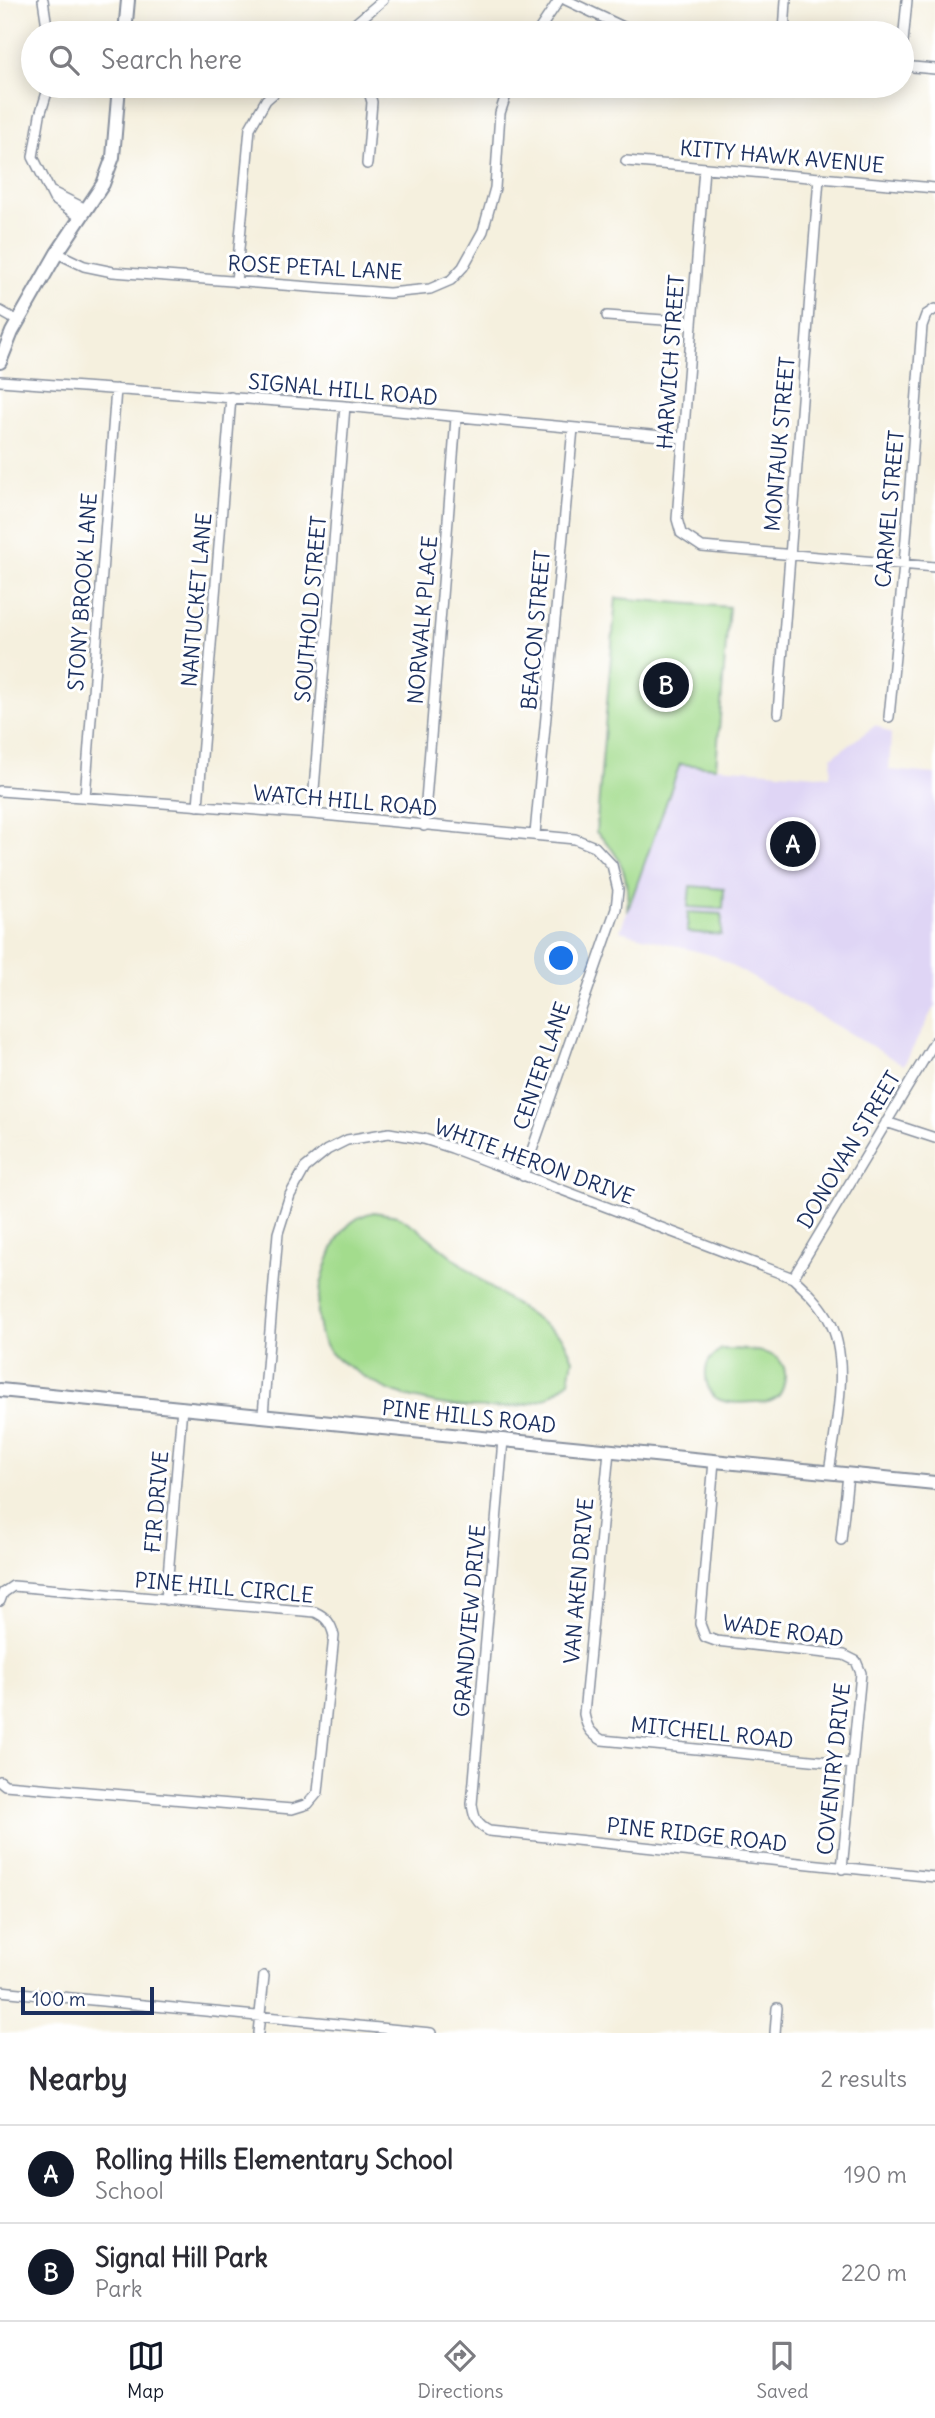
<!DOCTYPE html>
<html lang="en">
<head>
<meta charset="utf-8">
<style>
	body { margin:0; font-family:Delius,sans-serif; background:#f7f7f7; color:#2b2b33 }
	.scale { position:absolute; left:21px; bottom:18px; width:133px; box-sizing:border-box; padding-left:7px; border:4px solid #1b2f5e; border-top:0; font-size:19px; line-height:24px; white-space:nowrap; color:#1b2f5e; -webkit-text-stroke:5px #fff; paint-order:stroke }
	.you { position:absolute; left:562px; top:959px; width:24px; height:24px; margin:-18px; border:5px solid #fff; border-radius:50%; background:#1a73e8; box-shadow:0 0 0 10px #1a73e833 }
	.badge { display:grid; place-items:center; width:46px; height:46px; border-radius:50%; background:#111827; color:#fff; font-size:23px; font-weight:700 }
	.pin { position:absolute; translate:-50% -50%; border:4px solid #fff; box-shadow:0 2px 7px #0006 }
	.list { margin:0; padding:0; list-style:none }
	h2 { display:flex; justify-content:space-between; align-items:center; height:91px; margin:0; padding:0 28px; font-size:30px }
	h2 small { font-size:23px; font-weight:400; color:#7c7c81 }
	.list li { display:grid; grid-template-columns:46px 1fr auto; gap:21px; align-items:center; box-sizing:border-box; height:98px; padding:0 28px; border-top:2px solid #e1e1e2 }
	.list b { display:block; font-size:26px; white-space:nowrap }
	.list p { margin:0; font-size:23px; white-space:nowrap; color:#7c7c81 }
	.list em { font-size:23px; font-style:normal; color:#7c7c81 }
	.icon { flex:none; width:38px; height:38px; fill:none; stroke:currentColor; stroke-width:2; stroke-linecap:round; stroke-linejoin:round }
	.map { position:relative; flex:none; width:935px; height:2033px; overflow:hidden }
	.search { position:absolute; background:#fff; box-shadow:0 4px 18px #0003; left:21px; right:21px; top:21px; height:77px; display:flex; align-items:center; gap:18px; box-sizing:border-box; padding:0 24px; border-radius:38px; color:#7c7c81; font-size:26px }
	.sheet { height:287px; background:#fff }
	nav { display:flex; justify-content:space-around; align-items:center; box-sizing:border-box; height:98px; border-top:2px solid #e1e1e2; background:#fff; font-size:19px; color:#7c7c81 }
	nav a { display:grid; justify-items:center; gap:4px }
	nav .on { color:#111827 }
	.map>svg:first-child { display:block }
	.built { fill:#dfd5f5 }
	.green { fill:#a3dc8d; stroke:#5f8676; stroke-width:2 }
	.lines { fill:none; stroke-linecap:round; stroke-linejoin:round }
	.street-casing { stroke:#88909e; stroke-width:12 }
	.secondary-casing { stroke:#88909e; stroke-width:16 }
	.street { stroke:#fff; stroke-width:9 }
	.secondary { stroke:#fff; stroke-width:12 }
	.labels { text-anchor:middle; stroke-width:6; stroke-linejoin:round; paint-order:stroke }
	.street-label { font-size:21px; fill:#1b2f5e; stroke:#fff }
</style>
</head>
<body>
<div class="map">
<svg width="935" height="2033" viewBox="0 0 935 2033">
	<rect width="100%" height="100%" fill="#fff"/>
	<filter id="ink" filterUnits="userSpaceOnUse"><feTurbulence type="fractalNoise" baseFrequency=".0143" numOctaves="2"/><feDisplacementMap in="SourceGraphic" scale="14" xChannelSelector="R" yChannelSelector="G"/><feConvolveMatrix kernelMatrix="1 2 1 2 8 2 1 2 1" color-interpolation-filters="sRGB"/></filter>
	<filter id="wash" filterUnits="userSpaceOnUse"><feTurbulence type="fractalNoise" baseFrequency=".00686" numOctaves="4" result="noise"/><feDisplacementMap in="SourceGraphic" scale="28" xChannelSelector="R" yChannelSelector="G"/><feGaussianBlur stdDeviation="1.57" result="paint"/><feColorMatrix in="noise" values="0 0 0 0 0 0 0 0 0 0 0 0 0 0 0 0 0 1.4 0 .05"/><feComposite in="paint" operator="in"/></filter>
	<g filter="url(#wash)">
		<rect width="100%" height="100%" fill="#f5f0de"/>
		<path class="built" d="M876,725L891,734L889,770L935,774V1005L904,1065L715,956L620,931L680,764L830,776L832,757Z"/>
		<path class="green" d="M616,598L729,607L716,767L680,764L627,912C630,878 622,855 596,832Z
			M690,886L724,889L723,909L688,907Z
			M688,912L722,914L721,935L687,932Z
			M374,1212L398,1216L417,1228L487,1285L562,1337L573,1359L569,1381C563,1386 556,1393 548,1397C508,1416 437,1407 396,1393C382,1388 367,1379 354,1370C343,1363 329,1355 323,1342C313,1316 319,1284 329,1259C337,1236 349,1217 374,1212Z
			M721,1349C738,1350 778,1347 784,1368C787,1379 783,1397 771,1401C767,1403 759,1402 755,1402C743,1403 729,1404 718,1399C706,1394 703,1371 709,1361C712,1357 717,1353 721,1349Z"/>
	</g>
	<g filter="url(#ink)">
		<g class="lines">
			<g class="street-casing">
				<path id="street" d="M43,0L48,33
					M566,0L636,33
					M344,33L383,0
					M537,33L559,0
					M784,33L786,0
					M902,53L907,0
					M902,66L935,69
					M49,86L40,115L33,157L54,199L80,217
					M626,161L935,188
					M367,164L372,102L367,86
					M704,168L677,519L681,533L702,547L935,567
					M50,191L86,209
					M57,253L84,266L113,272L389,293L430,289L451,280L463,267L483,231L495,188L500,113L509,86
					M236,282L250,128L266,100L282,86
					M0,311L18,321
					M607,316L692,322
					M0,381L345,406L683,438
					M778,713L819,178
					M889,717L904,565L922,326L926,315L935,309
					M0,791L312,814L575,839L595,847L612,865L618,890L616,909L523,1176
					M85,797L116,389
					M198,806L231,397
					M312,814L345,406
					M424,826L456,418
					M535,834L573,428
					M886,1122L935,1138
					M793,1278L935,1041
					M263,1415L278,1233L290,1195L305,1168L327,1150L347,1140L389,1133L424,1139L452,1148L793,1278C806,1290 819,1302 828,1318C852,1359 835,1428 829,1473
					M503,1440L472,1804C474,1818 476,1824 489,1831L935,1877
					M609,1451L584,1714C587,1728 590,1733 602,1740L852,1764
					M714,1461L700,1624L705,1637L716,1641L844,1655L856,1661L861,1673L842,1869
					M841,1540L848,1475
					M166,1600L182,1407
					M0,1601L3,1593L13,1586L315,1612C326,1617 331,1623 334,1636L318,1792L308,1804L292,1809L5,1785L0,1781
					M0,1991L431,2033
					M258,2033L264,1976
					M775,2033L777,2008"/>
			</g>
			<g class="secondary-casing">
				<path id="secondary" d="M125,33L128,0
					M0,362L12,332L57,253L103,184L113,157L119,86
					M0,1390L935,1483"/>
			</g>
			<use href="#street" class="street"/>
			<use href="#secondary" class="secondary"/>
		</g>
	</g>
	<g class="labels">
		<g class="street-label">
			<text transform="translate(782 157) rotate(5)" y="7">KITTY HAWK AVENUE</text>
			<text transform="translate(315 268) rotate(3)" y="7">ROSE PETAL LANE</text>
			<text transform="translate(671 362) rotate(-86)" y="7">HARWICH STREET</text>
			<text transform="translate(343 390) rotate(5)" y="7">SIGNAL HILL ROAD</text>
			<text transform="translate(780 444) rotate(-85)" y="7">MONTAUK STREET</text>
			<text transform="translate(890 509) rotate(-85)" y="7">CARMEL STREET</text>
			<text transform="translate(83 592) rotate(-86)" y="7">STONY BROOK LANE</text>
			<text transform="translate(197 600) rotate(-85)" y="7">NANTUCKET LANE</text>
			<text transform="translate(311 609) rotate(-85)" y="7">SOUTHOLD STREET</text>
			<text transform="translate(423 620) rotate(-85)" y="7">NORWALK PLACE</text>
			<text transform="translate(536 630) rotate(-85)" y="7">BEACON STREET</text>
			<text transform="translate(345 801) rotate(5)" y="7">WATCH HILL ROAD</text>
			<text transform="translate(542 1066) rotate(-71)" y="7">CENTER LANE</text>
			<text transform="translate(849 1150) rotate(-59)" y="7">DONOVAN STREET</text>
			<text transform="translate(534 1162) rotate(20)" y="7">WHITE HERON DRIVE</text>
			<text transform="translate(469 1417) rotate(6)" y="7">PINE HILLS ROAD</text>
			<text transform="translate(157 1502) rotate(-85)" y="7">FIR DRIVE</text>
			<text transform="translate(579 1581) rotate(-85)" y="7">VAN AKEN DRIVE</text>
			<text transform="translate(224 1588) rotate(5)" y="7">PINE HILL CIRCLE</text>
			<text transform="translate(470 1621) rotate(-85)" y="7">GRANDVIEW DRIVE</text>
			<text transform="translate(783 1631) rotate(8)" y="7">WADE ROAD</text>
			<text transform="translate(712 1733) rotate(6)" y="7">MITCHELL ROAD</text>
			<text transform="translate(834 1769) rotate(-84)" y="7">COVENTRY DRIVE</text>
			<text transform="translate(697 1835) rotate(6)" y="7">PINE RIDGE ROAD</text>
		</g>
	</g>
</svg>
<div class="scale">100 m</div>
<div class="you"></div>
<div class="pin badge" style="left:793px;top:844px">A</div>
<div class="pin badge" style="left:666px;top:685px">B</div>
<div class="search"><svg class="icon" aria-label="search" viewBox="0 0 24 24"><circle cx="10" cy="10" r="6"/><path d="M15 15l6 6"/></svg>Search here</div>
</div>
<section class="sheet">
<h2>Nearby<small>2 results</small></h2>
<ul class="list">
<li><span class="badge">A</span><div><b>Rolling Hills Elementary School</b><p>School</p></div><em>190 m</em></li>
<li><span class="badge">B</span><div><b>Signal Hill Park</b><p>Park</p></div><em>220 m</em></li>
</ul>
</section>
<nav>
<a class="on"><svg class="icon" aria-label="map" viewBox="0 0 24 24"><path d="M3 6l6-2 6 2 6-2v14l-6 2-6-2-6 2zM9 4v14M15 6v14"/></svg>Map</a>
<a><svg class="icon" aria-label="directions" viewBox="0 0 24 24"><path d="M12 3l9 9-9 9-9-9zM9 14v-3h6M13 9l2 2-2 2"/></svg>Directions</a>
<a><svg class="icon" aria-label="saved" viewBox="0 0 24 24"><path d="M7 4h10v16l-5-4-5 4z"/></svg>Saved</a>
</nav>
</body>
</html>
